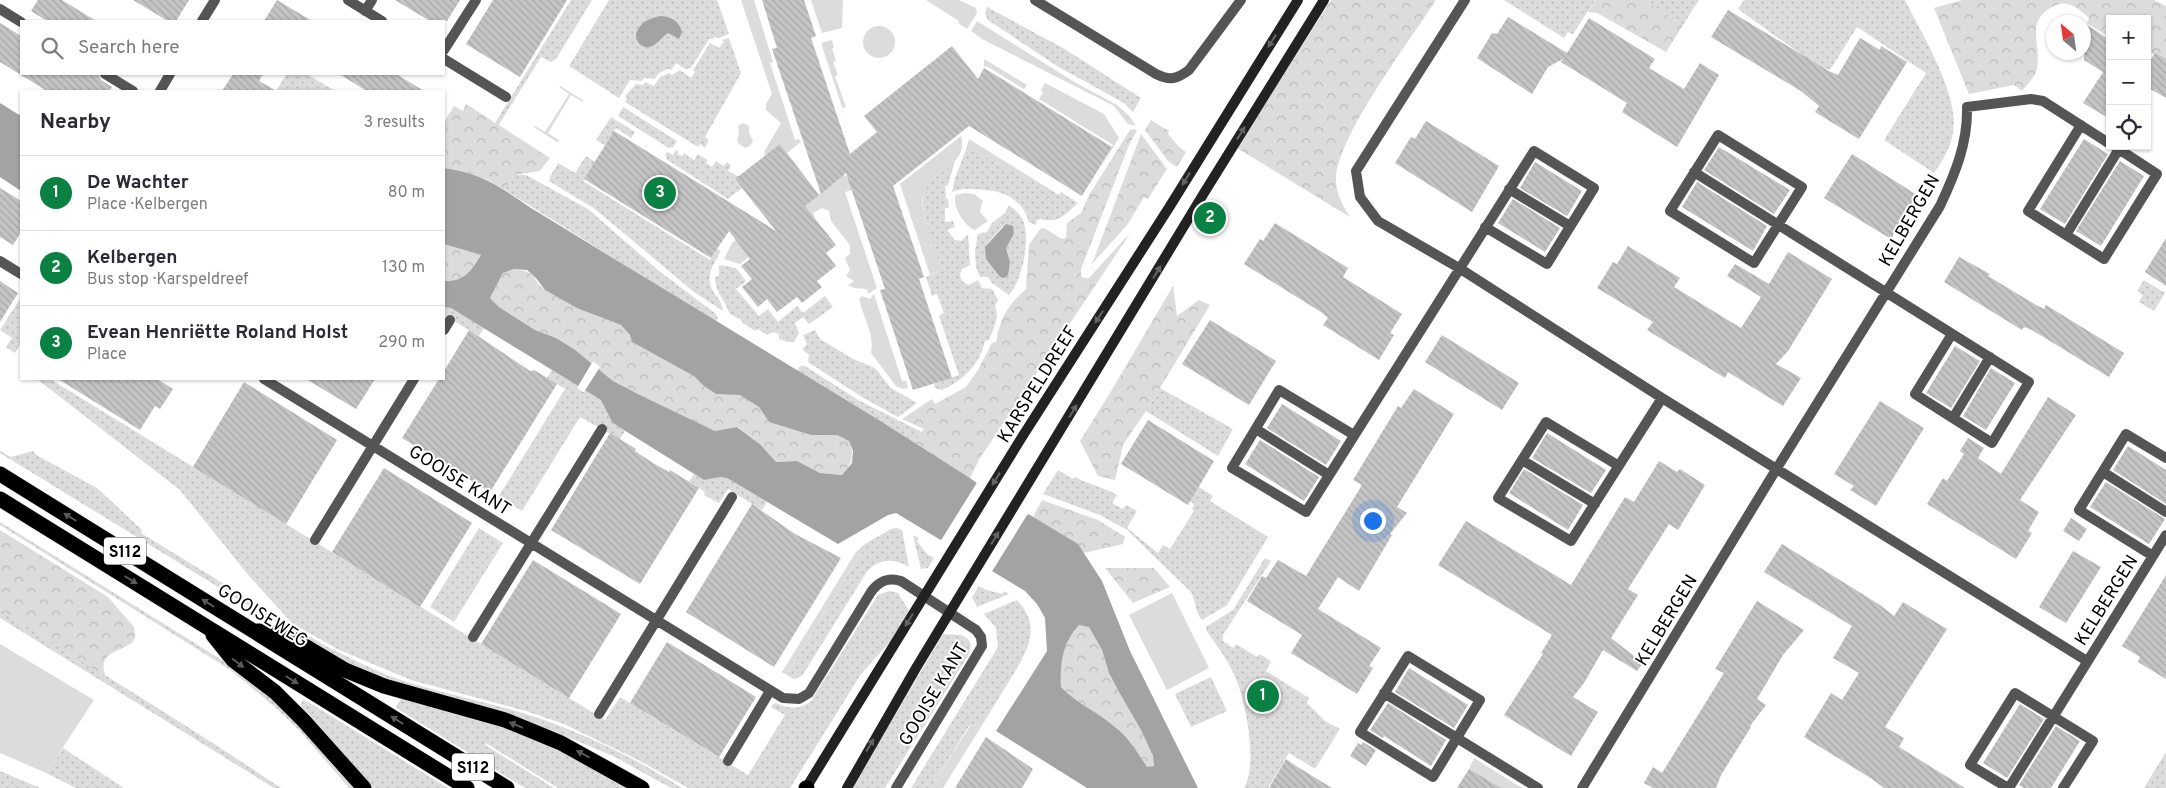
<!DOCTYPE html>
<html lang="en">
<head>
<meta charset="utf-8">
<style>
	body { margin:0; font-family:Overpass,sans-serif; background:#f7f7f7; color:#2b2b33 }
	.controls { position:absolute; right:15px; top:15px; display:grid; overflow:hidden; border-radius:0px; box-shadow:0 1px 4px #0004 }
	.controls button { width:45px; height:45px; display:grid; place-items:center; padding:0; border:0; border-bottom:1px solid #e1e1e2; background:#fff; color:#2b2b33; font:25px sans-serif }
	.compass { position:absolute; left:2046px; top:15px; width:45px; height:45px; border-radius:50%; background:#fff; box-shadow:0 1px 4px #0004; rotate:331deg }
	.you { position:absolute; left:1372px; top:520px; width:18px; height:18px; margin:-12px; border:4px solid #fff; border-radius:50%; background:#1a73e8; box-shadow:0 0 0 8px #1a73e833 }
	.badge { display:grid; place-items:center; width:32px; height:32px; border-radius:50%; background:#0b8043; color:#fff; font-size:16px; font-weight:700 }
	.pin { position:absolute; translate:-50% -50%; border:2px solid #fff; box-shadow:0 1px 5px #0006 }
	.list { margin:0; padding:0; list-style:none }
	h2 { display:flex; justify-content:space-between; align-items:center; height:65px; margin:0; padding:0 20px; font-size:21px }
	h2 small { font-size:16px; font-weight:400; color:#7c7c81 }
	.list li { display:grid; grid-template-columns:32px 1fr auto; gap:15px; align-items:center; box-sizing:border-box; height:75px; padding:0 20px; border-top:1px solid #e1e1e2 }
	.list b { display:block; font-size:19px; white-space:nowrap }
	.list p { margin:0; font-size:16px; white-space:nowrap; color:#7c7c81 }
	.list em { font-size:16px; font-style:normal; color:#7c7c81 }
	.icon { flex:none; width:28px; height:28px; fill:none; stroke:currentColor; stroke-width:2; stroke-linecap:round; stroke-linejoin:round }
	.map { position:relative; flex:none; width:2166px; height:788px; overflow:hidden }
	.search { position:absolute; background:#fff; box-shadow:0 1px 4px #0004; left:20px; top:20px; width:425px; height:55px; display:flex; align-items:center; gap:12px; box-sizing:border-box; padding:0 18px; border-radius:0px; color:#7c7c81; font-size:19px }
	.panel { position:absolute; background:#fff; box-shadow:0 1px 4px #0004; left:20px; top:90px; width:425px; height:290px; border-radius:0px }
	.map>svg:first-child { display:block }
	.grass { fill:url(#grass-dots); fill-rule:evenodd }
	.forest { fill:url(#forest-crowns) }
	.garden { fill:#dcdcdc }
	.water { fill:#a3a3a3; fill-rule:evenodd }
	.pier { fill:#fff }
	.building { fill:url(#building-back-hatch) }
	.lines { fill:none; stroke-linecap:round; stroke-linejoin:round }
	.highway-casing { stroke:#dbdbdb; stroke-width:16 }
	.street { stroke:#555; stroke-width:10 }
	.secondary { stroke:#222; stroke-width:10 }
	.highway { stroke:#000; stroke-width:15 }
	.oneway { fill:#646464 }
	.oneway2 { fill:#595959 }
	.labels { text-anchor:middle; stroke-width:4; stroke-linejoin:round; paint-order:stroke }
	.shield { fill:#fff; stroke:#4c4c4c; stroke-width:1 }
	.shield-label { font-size:16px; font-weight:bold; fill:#000 }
	.street-label { font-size:18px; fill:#000; stroke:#fff }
</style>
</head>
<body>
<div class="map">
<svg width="2166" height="788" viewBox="0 0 2166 788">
	<defs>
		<pattern id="grass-dots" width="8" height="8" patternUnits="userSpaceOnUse" patternTransform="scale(1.25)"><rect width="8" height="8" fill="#dcdcdc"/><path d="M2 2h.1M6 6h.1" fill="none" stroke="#bbb" stroke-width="1.8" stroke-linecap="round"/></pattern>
		<pattern id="forest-crowns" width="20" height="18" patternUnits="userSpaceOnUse" patternTransform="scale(1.25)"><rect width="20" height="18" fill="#dcdcdc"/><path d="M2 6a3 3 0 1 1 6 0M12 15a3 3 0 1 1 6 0" fill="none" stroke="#bbb"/></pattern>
		<pattern id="building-back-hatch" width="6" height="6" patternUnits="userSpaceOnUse" patternTransform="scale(1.25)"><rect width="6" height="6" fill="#c4c4c4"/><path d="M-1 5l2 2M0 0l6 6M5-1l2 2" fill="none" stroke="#a7a7a7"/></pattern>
	</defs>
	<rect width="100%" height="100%" fill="#fff"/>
	<path class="grass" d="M571,0H592L556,59L551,62L541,57L498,126L495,123Z
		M609,0H717L729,34L719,38L715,37L713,39H709L691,68L685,69L676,63L671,70L668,69L659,73L655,79L645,78L641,81L630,80L619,98L569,66Z
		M1504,0H1595L1573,34L1568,32L1564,38Z
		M1645,0H1699L1683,25Z
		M1744,0H1905C1921,33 1960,95 1953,132C1951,147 1943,160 1934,173L1884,140L1926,73L1857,27L1830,70L1816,65L1738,9Z
		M987,7L1063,48L1141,98L1133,112L1124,103L1057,66L988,20L985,13Z
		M729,38L741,73L705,137L709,140L705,148L700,144L698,147L625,102L627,98L625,96L636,84L643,85L645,82L654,86L660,77L669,73L672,75L680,70L691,78L695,72L693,70L710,43L719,48L724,42L722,40Z
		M292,74H307L335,91H276L286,75Z
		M623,107L677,141L673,147L669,148L618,116Z
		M611,117L635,132L631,138L616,128L605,145L596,140Z
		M967,147L1027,179L1030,177L1059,195L1061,192L1078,203C1066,214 1058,224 1040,219L1036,221V225L1029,222C1022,200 1005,191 984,190C972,189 964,187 952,192L955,178Z
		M676,150L679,152L677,154L682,156L684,153L694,160L698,154L708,160L706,163L712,167L716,161L724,166L727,162L731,165L728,171L739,177L735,180L742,188L728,199L666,159L667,157L665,155L667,152L673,155Z
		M586,156L595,162L583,181L710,260L717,249L721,251C713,265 704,277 714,293C719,299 722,303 723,311L694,292L595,209L549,181L550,177L558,163L575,173Z
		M955,161L948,185L945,186L946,199H948L949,207L945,208V222L953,221L955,227L947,230L955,240L961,241L968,234L970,265L962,269C958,277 961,282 969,285L978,280L982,288L992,289L998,300L995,306C1000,318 993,329 989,340L985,341C980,364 964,380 942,390L935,388L934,384L959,375L939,316L944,313L937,294L932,296L926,277L942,270C936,252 915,203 926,187C933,177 946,170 955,161Z
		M514,175H526L588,209L659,271L716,314L718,318L716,322L505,190Z
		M1009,205C1015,210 1022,215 1024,223C1030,243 1022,280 1009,295L992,283L988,277H980L976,267L975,251L978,234L987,232L992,223L1005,213ZM1003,226L1014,234L1006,248L1010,261L1000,277L992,265L987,244Z
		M719,265L736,268L746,281L736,289L759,316L768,309L778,322L797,306L803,313L825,296L833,307L809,324L803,317L795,323L799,333L794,342H788L779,339V334L773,332L767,335L758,329L755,331L743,323L740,319L730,314C726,302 714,290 715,277L719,276Z
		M2144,280L2165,293L2154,311L2139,302L2143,295L2137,291Z
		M21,297V343L15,353L6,347L12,338L0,330Z
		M444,307L451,308L484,328L479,336L444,315Z
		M815,330L820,339L853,359L875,368L891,388L917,403L898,417L862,397L808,362L809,355L802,349L807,344L803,335Z
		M800,366H805L858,400L922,432L914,443L797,371Z
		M552,370L578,386L577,388L583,392L585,390L601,400L619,427L625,431L620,439L580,417L522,511L499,496L565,389L547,378Z
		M37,379H50L605,720L620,697L748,775L785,715L771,707L772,705L776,703C789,709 800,710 811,701L878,595L889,591L898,593L909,611L891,641L861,674L790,788H688L642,762L564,724L526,711L411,680L337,649L292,623L249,576L180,490Z
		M1160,388L1233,429L1218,456L1146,411Z
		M0,451L11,457L33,451L38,456L97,488L142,530L141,533L324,645C350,658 377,672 404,681C445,694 488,702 529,715C582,732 635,758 682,788H671L613,756L551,730L387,680L346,662L311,644L0,453Z
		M1058,470L1073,479L1075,477C1089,485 1104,487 1117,495L1112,503L1123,509L1126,505L1137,511L1127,528L1158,553L1163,545L1170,549L1194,511L1192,509L1194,504L1190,501L1199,487L1213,496L1210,501L1268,537L1227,605L1202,620C1195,613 1196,601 1191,592L1127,530L1100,515L1043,494Z
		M694,474L704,480L720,477L727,478L767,502L762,510L728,489L719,503L704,495L705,492L689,481Z
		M0,522L230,665L286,710L355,788H349L299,730L277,709L232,671L0,525Z
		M479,528L503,543L454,622L430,607Z
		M896,528L902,530L909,567C894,558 878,558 866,573L802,676L794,679L782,672L784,669L788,672L866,545L865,544L891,529Z
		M913,535L918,538L917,541L927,554L934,558L928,568L921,569Z
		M1265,558L1271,561L1223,635V641L1233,648L1236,644L1257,657L1260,654L1271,661L1266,671L1309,698L1307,703L1325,721L1340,729L1315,769L1289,753L1268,788H1244C1258,765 1246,703 1236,679C1229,661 1217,646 1206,630V627L1233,610Z
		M979,586L986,590L1003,594L1004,591L1009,594L977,607L972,597Z
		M1017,600C1043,628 1027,651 1011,678C1002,693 993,707 984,722L969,726L931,788H911L998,647L996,628L984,614Z
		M0,609C94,669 189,726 281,788H274L0,618Z
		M943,634C955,636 966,631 971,645L969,654L885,788H852Z
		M1211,677L1227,711L1191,727L1175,694Z
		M402,698L488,721L545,742L630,788H558L486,743L485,745L554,788H525L398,709L396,706Z
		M303,700L310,703L448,788H372L308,716L300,706Z
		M63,748L124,788H76L46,773Z
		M2166,752V788H2144Z
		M0,771L40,788H0Z"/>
	<path class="forest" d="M1331,0H1436C1411,39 1338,135 1336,178C1336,194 1342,204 1350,217L1237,148Z
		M1595,0H1645L1683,25L1666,52L1597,13L1588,12Z
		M1962,0H2154L2166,6V62L2150,52L2147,56V19H2110V38L2087,23L2089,18C2080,10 2070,0 2056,5C2023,20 2042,42 2037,68C2036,76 2027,85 2022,91L2014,85L1969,94L1934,8Z
		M466,104L550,158L540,171L514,175L505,190C487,178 466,170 444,168V122L454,106L463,111Z
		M1151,120L1169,131L1168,134L1179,147L1186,152L1177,167L1168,161L1145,130Z
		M1133,129L1137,130L1129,145L1081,269V276L1084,278H1089L1131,232L980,458L970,478L914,443L924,429L902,419L932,399L935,404L966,387L978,370L992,343L996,342C1000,318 1008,305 1026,289L1029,245L1040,229L1044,228L1062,239L1066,238L1067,223L1081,213L1089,195L1130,130Z
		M1141,134L1167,169L1148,199L1144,197L1128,224L1092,264Z
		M444,244L481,255C471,270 464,282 444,282Z
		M514,269C541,272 531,282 547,291C570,304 596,316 621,325L630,335L632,342L695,376L704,386L716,394H740L759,407L769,422L811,435H837L849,441C855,456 852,463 842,475L820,473L797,461L776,462L761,445L738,427L715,431L642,396L613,381L574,349L556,338L535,330L499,307L490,298L503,273Z
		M1173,286L1177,316L1199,300L1210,305L1148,408L1123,445L1115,480L1098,476L1080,441L1110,393Z
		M1042,500L1098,520L1125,537L1123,544L1084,553L1077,544L1033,517Z
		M0,530L108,597L134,627L135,637L133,642C120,653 96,651 106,677L0,609Z
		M1105,568H1154L1170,587L1133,603Z
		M1079,625L1089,626L1102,650L1109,673L1119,692L1142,732L1153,756L1154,766L1147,768C1138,753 1128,738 1115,727C1098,712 1077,704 1061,687C1060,663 1062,643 1079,625Z"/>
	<path class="garden" d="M741,0H754L773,62L770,63L795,140L799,139L801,142L787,153L780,144L766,156L764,152L781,123L766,110V104L772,94Z
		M811,0H843L842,28L822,33Z
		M926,0H959L976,8L977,13L967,29L958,23L959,21Z
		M977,21L1076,83L1117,105L1129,116L1136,126L1128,124L1114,106L982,39L971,31Z
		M863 42a16 16 0 1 1 32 0a16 16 0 1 1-32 0Z
		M832,40L834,48H832L836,61L833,62L838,75L835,76L846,107L843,108L846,119L821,43Z
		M984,59L1027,85L1024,89L986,66L984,67Z
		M1045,83L1104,114L1119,138L1099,170L1113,145L1039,99L1043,93L1041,90Z
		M560,86L583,100V102L571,95L548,133L560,141L557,142L534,127L535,126L545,132L569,94L559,87Z
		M743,123L749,126V133L753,141L750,146L745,148L739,144L737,140L739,134L738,126Z
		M961,136C970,165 929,172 923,195C919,209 937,254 942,270L930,275L900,184Z
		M969,139L1030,177L1028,180L967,147Z
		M837,171L853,180L852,190L845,192L877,288L868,294L867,289L854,288L848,285L854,281L846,276L850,270L845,258L850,254V245L831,221L829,211L822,208L813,213L816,221L790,217L834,183Z
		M964,193L974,194L983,201L981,206L980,212L988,221L975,230C965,227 951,205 956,195Z
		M750,229L759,249L740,264L724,259L732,243Z
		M874,294L902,381H906L908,388L903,389L896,386L871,353C875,335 863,317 859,299L862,296L870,299Z
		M865,544L866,545L788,672L784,669L856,552Z
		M1172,593L1209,668L1167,690L1129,615Z
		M0,644L94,700L46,773L0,753Z
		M984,722L943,788H931L970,726Z
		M1474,758L1522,788H1501L1469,769Z"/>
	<path class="water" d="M661,16C672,17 679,21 682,32L679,39L668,33C660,38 652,53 641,45C637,42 636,39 636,34C640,22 649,18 661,16Z
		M0,103L21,116V191L0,177Z
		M444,168C480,172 502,188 531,208L877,419L970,478L1013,510L1030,515L1078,544L1102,581L1130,651L1198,788H1087L996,731L1047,651L1045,618L1037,604L1025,591L896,513L888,515L838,544L727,478L720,477L704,480L619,427L612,422L601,400L451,308L444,307V281C464,282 471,271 481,255L444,244ZM514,269L527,270L536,278L545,290L577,308L621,325L630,335L632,342L694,376L704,386L716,394L740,395L759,407L769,422L811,435H837L849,441L853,451L852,463L842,475L820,473L797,461L776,462L761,445L737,427L715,431L642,396L613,381L574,349L556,338L535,330L499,307L490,298L503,273ZM1079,625L1089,627L1102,650L1109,673L1119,692L1142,732L1153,756L1154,766L1147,767C1138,753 1128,737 1115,727C1098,712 1077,704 1061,687C1060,664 1062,643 1079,625Z
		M1006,224L1013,226L1014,234L1006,248L1010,262L1008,275L1004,278L1000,277L986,259L985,247Z"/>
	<path class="pier" d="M593,361L600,367L584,392L577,388Z
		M978,481L1014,507L1029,512L991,573L940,542Z"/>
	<path class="building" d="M38,0H62L96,21H47L31,11Z
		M133,0H189L176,21H168Z
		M277,0L312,21H264Z
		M395,0H460L447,21H430Z
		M493,0H567L520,77L466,44Z
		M762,0H804L816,36L811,38L850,154L877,132L864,116L952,46L978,79L984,68L1112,147L1082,196L969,126L893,186L924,277L919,279L952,378L913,390L880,290L885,289L846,173L821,194L772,49L777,48Z
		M1728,10L1827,70L1838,75L1860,38L1880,50L1881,46L1907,62L1859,139L1815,112L1819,106L1801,91L1711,37Z
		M1508,17L1567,53L1589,18L1655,59L1649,68L1684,89L1700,63L1719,75L1677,147L1622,112L1627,103L1561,62L1563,59L1548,67L1532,94L1477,58L1492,33L1497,34Z
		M0,23L21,36V74H98L101,80L112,87L109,91H47L0,62Z
		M2084,23L2110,40V119L2083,103L2103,72L2084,60Z
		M2155,53L2166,59V98L2147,87V66Z
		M233,74H263L259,81L277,91H222Z
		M339,74H396L424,91H367Z
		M1426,121L1499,166L1472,212L1395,163L1411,137L1415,139Z
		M614,131L776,231L735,179L780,144L819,195L805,206L836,245L826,253L836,266L817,281L822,287L802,303L797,297L777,312L767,299L758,307L742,287L752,279L741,266L750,259L729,231L711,258L584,179Z
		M2084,139L2108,154L2065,224L2040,209Z
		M1719,147L1790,190L1774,214L1704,170Z
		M1852,154L1917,195L1891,239L1824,198Z
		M2120,161L2144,176L2101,246L2076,231Z
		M1535,162L1582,191L1567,216L1520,188Z
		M1697,182L1767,226L1753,251L1682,207Z
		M0,188L21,201V232L13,245L0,237Z
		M1513,199L1560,228L1545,252L1498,223Z
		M1275,223L1348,268L1343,277L1402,314L1390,333L1394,335L1379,360L1323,325L1328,318L1321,312L1244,264L1260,239L1263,241Z
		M2166,238V286L2145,272Z
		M1628,246L1680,278L1674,287L1741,328L1761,297L1727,276L1735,264L1769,284L1788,252L1832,279L1788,351L1776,364L1801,378L1783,406L1728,372L1725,378L1647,330L1653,322L1597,288L1613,262L1617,264Z
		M1959,257L1990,274L1988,276L2036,305L2044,309L2046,305L2124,353L2109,377L2032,330L2024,327L2022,330L1944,282Z
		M0,281L18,293L0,322Z
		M1210,320L1276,361L1249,405L1182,364Z
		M469,330L530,371L534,370L557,384L490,492L402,438L439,379H444V371Z
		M1442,335L1519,383L1502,410L1425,362Z
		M1955,346L1980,361L1951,408L1926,393Z
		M1991,368L2015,383L1986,430L1963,416Z
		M58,379H157L173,389L160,409L155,406L140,430Z
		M306,379H375L356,409Z
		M244,382L337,440L286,524L193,467Z
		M1414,389L1454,414L1397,507L1407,513L1390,534L1392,535L1359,591L1338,577L1318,609L1381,648L1369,666L1373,668L1357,694L1291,653L1302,635L1247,601L1262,576L1266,578L1278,560L1306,576L1362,485L1353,480L1398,406L1401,408Z
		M2048,397L2076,415L2020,500L2039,512L2028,531L2032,533L2016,559L1927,504L1943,478L1947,481L1964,454L1960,451L1968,438L1984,448L1978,458L2001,474Z
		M1880,401L1924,428L1876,506L1850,490L1854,486L1834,474Z
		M1282,404L1341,441L1326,465L1267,428Z
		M1148,420L1214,461L1188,505L1121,464Z
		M610,433L636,449L635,451L653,463L669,472L670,470L699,488L640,584L551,530Z
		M1547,433L1606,470L1591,493L1532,458Z
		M1260,440L1319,477L1304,501L1245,464Z
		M2128,446L2166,470V504L2113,470Z
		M1659,461L1677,472L1680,469L1705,485L1678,530L1669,524L1628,589L1638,595L1611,638L1643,663L1637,671L1603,650L1584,683L1573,697L1598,712L1571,756L1504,715L1543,654L1541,653L1552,635L1438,565L1466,521L1571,585L1625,497L1634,502Z
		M384,468L472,523L420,607L332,552Z
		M1524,469L1583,505L1568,530L1509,493Z
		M2106,482L2165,519L2149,544L2090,507Z
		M752,504L795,534L841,558L774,667L686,612Z
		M2071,518L2087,529L2079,541L2063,531Z
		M1782,544L1880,605L1894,616L1903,602L1947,629L1885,727L1904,738L1899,747L1965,788H1884L1872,779L1804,737L1831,693L1842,700L1859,673L1833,658L1852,626L1764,572Z
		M2073,551L2101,567L2066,623L2039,607Z
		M533,560L621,614L569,698L481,644Z
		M2166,575V679L2138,662L2140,657L2122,646Z
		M1757,601L1804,630L1783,655L1757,699L1766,705L1750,726L1751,727L1721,775L1716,788H1653L1644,783L1653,767L1662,773L1724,673L1715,669Z
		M667,642L756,697L719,757L630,703Z
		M1409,668L1468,705L1454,728L1395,692Z
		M1388,703L1446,740L1431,766L1384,736L1383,738L1370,730Z
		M2020,704L2044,719L2007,778L1983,763Z
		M2056,726L2080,741L2051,788H2024L2019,785Z
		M986,737L1033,769L1022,788H955Z
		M1363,742L1376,750L1366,766L1350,756L1358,743L1361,745Z
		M1286,759L1296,766L1332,788H1269Z
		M1469,769L1501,788H1457Z"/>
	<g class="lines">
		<g class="highway-casing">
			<path id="highway" d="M0,474L507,788
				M0,499L467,788
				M258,631L288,636L345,670L384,686L505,720L561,743L642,788
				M213,635L233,660L275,692L304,721L364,788
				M806,788H807"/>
		</g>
		<path class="street" d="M348,0L382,21
			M1035,0L1156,74C1170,81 1177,79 1189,70L1241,0
			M1465,0L1356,171L1360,197L1378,221L1459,268L1662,398L2087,661
			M0,9L21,22
			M365,11L372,0
			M202,21L215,0
			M444,50L476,0
			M444,59L506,97
			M105,74L133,91
			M160,91L170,74
			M2081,125L2028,211L2104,259L2157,174L2114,146
			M1718,135L1802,187L1754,263L1670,211Z
			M1694,172L2029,382L1992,443L1915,394L1952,334
			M1509,189L1570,226
			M2066,235L2119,149
			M0,261L21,274
			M444,330L450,320
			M264,379L783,698L799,699L809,693L871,592C879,581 888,577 901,581L976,630L981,637L982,646L896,788
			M1953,418L1990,357
			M1256,429L1329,475
			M1354,435L1279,390L1232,468L1306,512L1534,151L1594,188L1547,264L1485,227
			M1522,460L1595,504
			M1619,466L1546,422L1498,498L1571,541L1662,398
			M2103,472L2166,512
			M315,540L414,379
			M2153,556L2079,510L2126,434L2166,458
			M473,637L602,429
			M1408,656L1480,700L1433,777L1360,732Z
			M1384,693L1538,788
			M599,714L732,497
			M728,761L770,691
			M1582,788L1777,468L1940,206C1955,174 1968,143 1967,107L2031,99L2043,101L2110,144
			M2008,788L1970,765L2015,693L2093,741L2063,788
			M2009,788L2166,535"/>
		<path class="secondary" d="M806,788L1022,437L1170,206L1298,0
			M847,788L916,668L1204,193L1324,0"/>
		<use href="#highway" class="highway"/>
	</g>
	<defs><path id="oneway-solid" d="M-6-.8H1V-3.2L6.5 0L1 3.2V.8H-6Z" transform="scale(1.25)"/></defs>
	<g class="oneway">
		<use href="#oneway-solid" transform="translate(1272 41) rotate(122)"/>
		<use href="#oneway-solid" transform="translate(1241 133) rotate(-58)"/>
		<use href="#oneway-solid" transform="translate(1186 179) rotate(122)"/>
		<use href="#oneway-solid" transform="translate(1157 272) rotate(-59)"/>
		<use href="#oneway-solid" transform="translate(1099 317) rotate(123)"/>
		<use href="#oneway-solid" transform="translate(1073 411) rotate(-59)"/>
		<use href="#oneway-solid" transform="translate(996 479) rotate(122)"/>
		<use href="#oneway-solid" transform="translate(995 538) rotate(-59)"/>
		<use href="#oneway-solid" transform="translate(909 620) rotate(122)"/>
		<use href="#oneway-solid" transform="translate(870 745) rotate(-60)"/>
	</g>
	<g class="oneway2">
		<use href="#oneway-solid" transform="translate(70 517) rotate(-148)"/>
		<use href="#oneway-solid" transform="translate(131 580) rotate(32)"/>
		<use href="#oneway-solid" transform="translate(208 603) rotate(-148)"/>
		<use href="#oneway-solid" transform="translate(238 663) rotate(37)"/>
		<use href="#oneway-solid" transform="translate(292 680) rotate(32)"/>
		<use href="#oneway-solid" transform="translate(397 720) rotate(-148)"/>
		<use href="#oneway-solid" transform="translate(516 725) rotate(-158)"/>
		<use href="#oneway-solid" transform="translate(583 754) rotate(-152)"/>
	</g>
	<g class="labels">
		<g class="shield">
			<rect x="104" y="537.5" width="42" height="27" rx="4"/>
			<rect x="452" y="753.5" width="42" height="27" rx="4"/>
		</g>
		<g class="shield-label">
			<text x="125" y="557">S112</text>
			<text x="473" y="773">S112</text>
		</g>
		<g class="street-label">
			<text transform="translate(1909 220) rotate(-60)" y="6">KELBERGEN</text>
			<text transform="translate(1037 384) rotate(-58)" y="6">KARSPELDREEF</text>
			<text transform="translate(460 480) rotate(32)" y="6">GOOISE KANT</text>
			<text transform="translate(2106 600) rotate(-58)" y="6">KELBERGEN</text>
			<text transform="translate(263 615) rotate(32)" y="6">GOOISEWEG</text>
			<text transform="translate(1666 620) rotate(-59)" y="6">KELBERGEN</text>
			<text transform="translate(933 694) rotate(-59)" y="6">GOOISE KANT</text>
		</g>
	</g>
</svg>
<div class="controls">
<button>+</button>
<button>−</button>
<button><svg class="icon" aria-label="locate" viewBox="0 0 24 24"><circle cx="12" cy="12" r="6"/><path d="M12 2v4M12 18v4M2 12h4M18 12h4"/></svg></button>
</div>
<svg class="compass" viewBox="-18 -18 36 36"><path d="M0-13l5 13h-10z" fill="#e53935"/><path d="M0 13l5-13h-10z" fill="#7c7c81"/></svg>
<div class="you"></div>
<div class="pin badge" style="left:1263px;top:696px">1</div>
<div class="pin badge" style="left:1210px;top:218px">2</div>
<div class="pin badge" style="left:660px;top:193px">3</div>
<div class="search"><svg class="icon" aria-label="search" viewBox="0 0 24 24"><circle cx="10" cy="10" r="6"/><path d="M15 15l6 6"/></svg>Search here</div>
<section class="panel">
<h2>Nearby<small>3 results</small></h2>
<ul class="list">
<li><span class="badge">1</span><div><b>De Wachter</b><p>Place · Kelbergen</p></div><em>80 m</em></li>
<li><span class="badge">2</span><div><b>Kelbergen</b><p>Bus stop · Karspeldreef</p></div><em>130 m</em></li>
<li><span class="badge">3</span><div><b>Evean Henriëtte Roland Holst</b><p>Place</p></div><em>290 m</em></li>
</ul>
</section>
</div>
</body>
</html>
